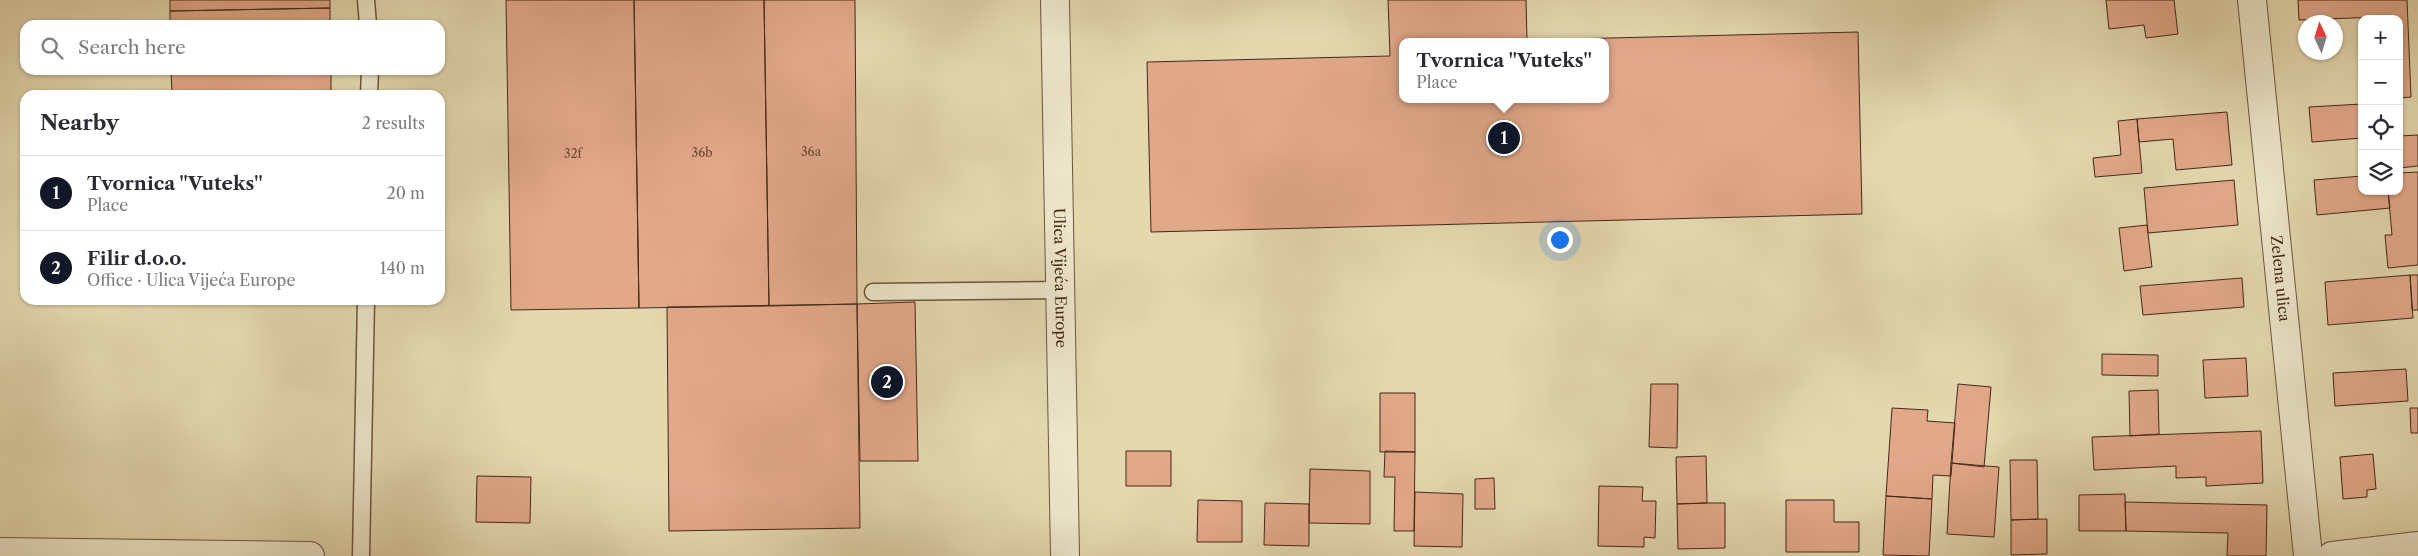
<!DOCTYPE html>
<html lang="en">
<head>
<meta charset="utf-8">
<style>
	body { margin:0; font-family:"Libre Caslon Text",serif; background:#f7f7f7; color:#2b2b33 }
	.controls { position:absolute; right:15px; top:15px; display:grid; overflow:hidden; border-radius:10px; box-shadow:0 1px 4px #0004 }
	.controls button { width:45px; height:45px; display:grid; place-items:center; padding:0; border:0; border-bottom:1px solid #e1e1e2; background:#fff; color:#2b2b33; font:25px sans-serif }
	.compass { position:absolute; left:2298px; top:15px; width:45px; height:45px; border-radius:50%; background:#fff; box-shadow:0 1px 4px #0004; rotate:356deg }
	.you { position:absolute; left:1559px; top:239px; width:18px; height:18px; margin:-12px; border:4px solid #fff; border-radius:50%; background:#1a73e8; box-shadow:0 0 0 8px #1a73e833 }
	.badge { display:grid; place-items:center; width:32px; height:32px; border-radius:50%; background:#111827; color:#fff; font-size:16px; font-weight:700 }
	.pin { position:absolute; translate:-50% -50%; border:2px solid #fff; box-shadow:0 1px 5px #0006 }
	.popup { position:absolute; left:1399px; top:38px; width:210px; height:65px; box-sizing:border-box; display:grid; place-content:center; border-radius:10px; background:#fff; filter:drop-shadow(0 1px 4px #0005); font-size:16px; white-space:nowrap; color:#7c7c81 }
	.popup b { font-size:19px; color:#2b2b33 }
	.popup::after { content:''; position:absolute; left:50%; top:100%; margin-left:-10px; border:10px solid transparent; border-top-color:#fff }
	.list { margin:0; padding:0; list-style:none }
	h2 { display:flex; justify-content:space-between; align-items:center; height:65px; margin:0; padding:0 20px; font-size:21px }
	h2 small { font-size:16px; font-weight:400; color:#7c7c81 }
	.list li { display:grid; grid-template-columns:32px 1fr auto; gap:15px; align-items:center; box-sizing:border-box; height:75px; padding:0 20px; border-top:1px solid #e1e1e2 }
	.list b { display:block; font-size:19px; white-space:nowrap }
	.list p { margin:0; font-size:16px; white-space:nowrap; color:#7c7c81 }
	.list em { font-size:16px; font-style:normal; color:#7c7c81 }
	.icon { flex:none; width:28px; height:28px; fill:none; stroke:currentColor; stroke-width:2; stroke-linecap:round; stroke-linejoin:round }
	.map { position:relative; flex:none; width:2418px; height:556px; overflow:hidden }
	.search { position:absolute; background:#fff; box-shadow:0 1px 4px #0004; left:20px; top:20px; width:425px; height:55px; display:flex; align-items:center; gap:12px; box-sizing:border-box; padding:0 18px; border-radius:15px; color:#7c7c81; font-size:19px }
	.panel { position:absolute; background:#fff; box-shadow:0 1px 4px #0004; left:20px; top:90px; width:425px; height:215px; border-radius:15px }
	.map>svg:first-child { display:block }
	.building { fill:#e2a88a; stroke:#442915; fill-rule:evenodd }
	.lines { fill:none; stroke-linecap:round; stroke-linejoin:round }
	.lane-casing { stroke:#6c553c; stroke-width:19 }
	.street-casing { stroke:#6c553c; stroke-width:30 }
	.lane { stroke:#ede6cb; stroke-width:16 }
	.street { stroke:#ede6cb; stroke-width:28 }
	.labels { text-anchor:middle; stroke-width:4.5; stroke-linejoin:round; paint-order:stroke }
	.number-label { font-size:12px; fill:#6c4932 }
	.street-label { font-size:15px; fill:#442915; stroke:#ede6cb }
</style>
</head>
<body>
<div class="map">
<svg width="2418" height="556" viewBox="0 0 2418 556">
	<rect width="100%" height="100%" fill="#e4d8af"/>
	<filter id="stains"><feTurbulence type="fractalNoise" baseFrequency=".004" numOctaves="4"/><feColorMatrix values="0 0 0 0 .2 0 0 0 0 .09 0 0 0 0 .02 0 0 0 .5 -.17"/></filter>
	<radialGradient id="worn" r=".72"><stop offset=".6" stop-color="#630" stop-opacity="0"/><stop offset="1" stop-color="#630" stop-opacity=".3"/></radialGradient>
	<path class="building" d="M170,0H330V8L170,11Z
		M506,0H634L639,308L511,310Z
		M634,0H764L769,306L639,308Z
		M764,0H855L857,304L769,306Z
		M1388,0H1526L1527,40L1858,32L1862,214L1151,232L1147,62L1390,56ZM1403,42H1605V99H1403Z
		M2106,0H2174L2178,34L2146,38L2144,25L2109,29Z
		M2298,0H2407L2411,97L2399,98V19H2379V17L2299,20Z
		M330,8V25H170V11Z
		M171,70H331V95H172Z
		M2362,104V138L2312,142L2309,107Z
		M2227,112L2232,165L2176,170L2173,139L2139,142L2137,119Z
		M2137,119L2142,173L2095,177L2093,158L2121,155L2118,121Z
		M2418,135V166L2399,168V136Z
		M2418,172V265L2388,268L2385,235H2392L2388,191H2399V173Z
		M2362,176V191H2388L2390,208L2317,215L2314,180Z
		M2234,180L2238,225L2148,233L2144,188Z
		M2147,225L2152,267L2124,271L2119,228Z
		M2410,275H2418V310H2412Z
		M2410,275L2413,318L2328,325L2325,282Z
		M2242,278L2244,307L2143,315L2140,286Z
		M915,302L918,461H860L857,304Z
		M857,304L860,528L669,531L667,307Z
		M2102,354L2158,355V376L2102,375Z
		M2246,358L2248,396L2205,398L2203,360Z
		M2406,369L2408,401L2335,406L2333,373Z
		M1651,384H1678L1677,448L1649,447Z
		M1958,384L1991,387L1984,467L1951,463Z
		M2158,390L2159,434L2130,436L2129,391Z
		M1380,393H1415V452H1380Z
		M1892,408L1928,410L1927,421L1955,423L1951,476L1933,475L1932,499L1886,496Z
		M2410,408H2418V433H2411Z
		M2261,431L2263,483L2206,486V477L2176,478V466L2094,470L2092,437Z
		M1126,451H1171V486H1126Z
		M1385,451L1415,452L1414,531H1394L1395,477H1384Z
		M2373,454L2376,489L2367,490V497L2343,499L2340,457Z
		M1706,456L1707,503L1677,504L1676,457Z
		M2010,460H2037L2038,519L2011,520Z
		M1951,463L1999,467L1994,537L1947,534Z
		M1310,469L1370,471V524L1309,523Z
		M477,476L531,477L530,523L476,522Z
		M1494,478L1495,509H1475V479Z
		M1599,486L1643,487L1642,501H1656L1655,538L1644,537V547L1598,546Z
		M1415,492L1463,494L1462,547L1414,546Z
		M2125,494L2126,531H2079V495Z
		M1886,496L1932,499L1929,556L1883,555Z
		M1198,500L1242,501V542H1197Z
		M1786,500H1834V522H1859V552H1786Z
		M2125,502L2267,505L2266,556H2227L2228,533L2126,531Z
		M1265,503L1309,504V546L1264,545Z
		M1707,503H1725V548L1678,549L1677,504Z
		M2047,519V554L2011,555V520Z"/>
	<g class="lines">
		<g class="lane-casing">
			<path id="lane" d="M366,0L368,25
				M369,95L370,70
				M873,292L1060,290
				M361,556L366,300"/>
		</g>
		<g class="street-casing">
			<g id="street">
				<path id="s1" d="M1055,0L1065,556"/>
				<path id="s2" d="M2252,0L2308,556"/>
				<path d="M0,552L310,556"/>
				<path d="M2332,556L2418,546"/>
			</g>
		</g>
		<use href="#lane" class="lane"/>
		<use href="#street" class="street"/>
	</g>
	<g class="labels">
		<g class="number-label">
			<text x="811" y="156">36a</text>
			<text x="702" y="157">36b</text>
			<text x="573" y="158">32f</text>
		</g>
		<g class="street-label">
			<text dy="5" stroke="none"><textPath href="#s1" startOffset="278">Ulica Vijeća Europe</textPath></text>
			<text dy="5" stroke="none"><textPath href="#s2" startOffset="280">Zelena ulica</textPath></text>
		</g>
	</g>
	<rect width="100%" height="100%" filter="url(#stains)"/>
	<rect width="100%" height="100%" fill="url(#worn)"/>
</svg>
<div class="controls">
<button>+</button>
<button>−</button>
<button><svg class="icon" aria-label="locate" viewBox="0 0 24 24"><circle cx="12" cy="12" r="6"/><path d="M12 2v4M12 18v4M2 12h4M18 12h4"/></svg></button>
<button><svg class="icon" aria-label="layers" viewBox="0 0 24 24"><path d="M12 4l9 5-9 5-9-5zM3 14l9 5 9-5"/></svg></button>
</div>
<svg class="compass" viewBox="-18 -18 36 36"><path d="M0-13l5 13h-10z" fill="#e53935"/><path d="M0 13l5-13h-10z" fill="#7c7c81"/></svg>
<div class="you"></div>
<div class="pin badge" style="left:1504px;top:138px">1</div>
<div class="popup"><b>Tvornica ''Vuteks''</b>Place</div>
<div class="pin badge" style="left:887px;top:382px">2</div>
<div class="search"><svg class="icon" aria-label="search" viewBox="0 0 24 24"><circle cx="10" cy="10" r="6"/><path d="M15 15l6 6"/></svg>Search here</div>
<section class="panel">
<h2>Nearby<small>2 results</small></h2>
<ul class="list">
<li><span class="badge">1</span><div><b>Tvornica ''Vuteks''</b><p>Place</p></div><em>20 m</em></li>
<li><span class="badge">2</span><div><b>Filir d.o.o.</b><p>Office · Ulica Vijeća Europe</p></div><em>140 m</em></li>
</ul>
</section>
</div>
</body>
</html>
